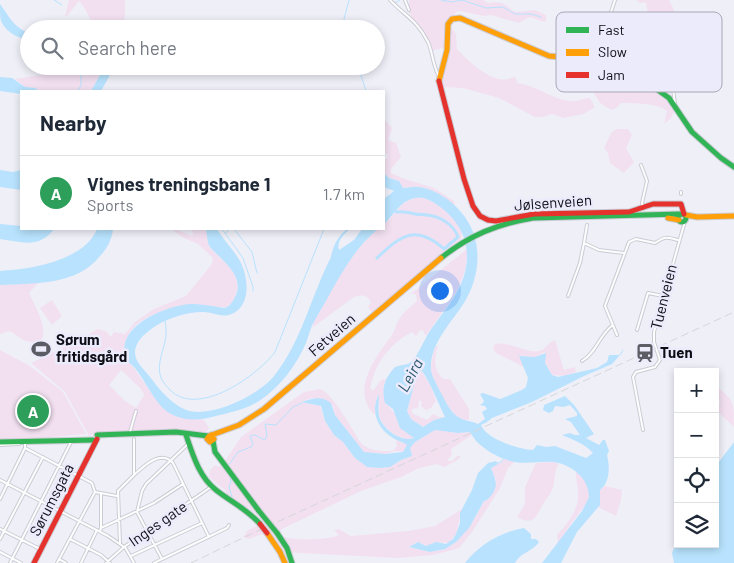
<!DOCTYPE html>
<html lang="en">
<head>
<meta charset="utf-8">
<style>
	body { margin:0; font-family:Barlow,sans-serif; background:#f6f6f7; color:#1f2937 }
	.controls { position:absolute; right:15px; bottom:15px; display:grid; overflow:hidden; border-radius:0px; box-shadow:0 2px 8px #0003 }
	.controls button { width:45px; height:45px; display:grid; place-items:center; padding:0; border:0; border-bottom:1px solid #e0e1e3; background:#fff; color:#1f2937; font:25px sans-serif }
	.you { position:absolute; left:439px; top:290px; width:18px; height:18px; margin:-12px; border:4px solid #fff; border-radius:50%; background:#1a73e8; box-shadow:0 0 0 8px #1a73e833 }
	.badge { display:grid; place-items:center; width:32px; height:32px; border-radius:50%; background:#b45309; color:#fff; font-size:16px; font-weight:700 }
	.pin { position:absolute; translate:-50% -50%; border:2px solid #fff; box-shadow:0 1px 5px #0006 }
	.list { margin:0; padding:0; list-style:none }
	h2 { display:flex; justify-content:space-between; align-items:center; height:65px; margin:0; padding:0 20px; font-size:21px }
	h2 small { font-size:16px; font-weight:400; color:#747a83 }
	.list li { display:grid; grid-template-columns:32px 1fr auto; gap:15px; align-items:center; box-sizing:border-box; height:75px; padding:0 20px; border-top:1px solid #e0e1e3 }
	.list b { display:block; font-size:19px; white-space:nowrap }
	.list p { margin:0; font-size:16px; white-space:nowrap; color:#747a83 }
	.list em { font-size:16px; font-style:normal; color:#747a83 }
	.icon { flex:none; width:28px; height:28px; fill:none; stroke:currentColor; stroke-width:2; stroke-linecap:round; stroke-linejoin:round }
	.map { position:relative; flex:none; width:734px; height:563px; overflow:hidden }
	.search { position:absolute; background:#fff; box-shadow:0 2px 8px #0003; left:20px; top:20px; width:365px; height:55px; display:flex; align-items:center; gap:12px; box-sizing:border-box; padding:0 18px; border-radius:28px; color:#747a83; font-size:19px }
	.panel { position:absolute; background:#fff; box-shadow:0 2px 8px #0003; left:20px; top:90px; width:365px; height:140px; border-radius:0px }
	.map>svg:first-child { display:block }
	.green { fill:#f2e0f1; fill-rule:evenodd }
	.water { fill:#b8e2fd; fill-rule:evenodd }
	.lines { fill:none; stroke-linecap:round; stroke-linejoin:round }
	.stream { stroke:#b8e2fd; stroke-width:1 }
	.river { stroke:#b8e2fd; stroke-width:3 }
	.street-casing { stroke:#cbcbd4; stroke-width:4 }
	.fast-casing { stroke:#cbcbd4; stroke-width:7 }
	.slow-casing { stroke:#cbcbd4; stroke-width:7 }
	.jam-casing { stroke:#cbcbd4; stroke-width:7 }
	.street { stroke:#fdfdfe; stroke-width:2 }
	.fast { stroke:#30b455; stroke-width:5 }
	.slow { stroke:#ff9f0a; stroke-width:5 }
	.jam { stroke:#e5322d; stroke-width:5 }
	.rail { stroke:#d6d6d8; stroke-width:1; stroke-dasharray:8 4; stroke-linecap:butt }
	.fast-bridge-casing { stroke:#cbcbd4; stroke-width:7; stroke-linecap:butt }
	.jam-bridge-casing { stroke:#cbcbd4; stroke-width:7; stroke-linecap:butt }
	.fast-bridge { stroke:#30b455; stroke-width:5 }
	.jam-bridge { stroke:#e5322d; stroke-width:5 }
	.labels { text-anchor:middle; stroke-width:5; stroke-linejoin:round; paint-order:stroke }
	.street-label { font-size:15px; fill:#0d0d16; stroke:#ebebfc }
	.poi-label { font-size:15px; font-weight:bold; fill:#0d0d16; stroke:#ebebfc; text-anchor:start }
	.water-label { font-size:16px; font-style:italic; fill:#2c5870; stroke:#ebebfc }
	.key { fill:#ebebfc; stroke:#a8a8b7; stroke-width:1 }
	.key-label { font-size:14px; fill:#0d0d16 }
</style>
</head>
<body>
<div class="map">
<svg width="734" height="563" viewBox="0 0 734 563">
	<rect width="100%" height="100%" fill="#efeff8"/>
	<path class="green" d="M69,0H125V15L123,29H96C90,20 86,8 79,1L67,16H65Z
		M409,0H483L488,3C503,1 503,3 515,12L535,10L546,15V21L544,22L530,17L519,23L491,15L484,16L460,11L456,12L449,24L456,34L457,49C468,61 496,88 513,77L516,78L517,83C536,85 551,99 570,101C578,102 583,98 590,98L594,105V108L583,114L564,118L552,114L543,117H535L499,98L463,88L442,87L440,84L447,47L431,51L428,44L409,13Z
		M636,0H669C676,14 679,18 668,31L662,21L656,22L649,19L646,2L640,3Z
		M606,64L639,74L652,87L665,96L675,109L671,118L664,124L667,111C655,102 635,104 621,103L616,108L611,110L600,103L584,77L586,75L593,78L600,77L604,71L601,67Z
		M71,66H105L91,91H37L35,88L25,87L15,79L53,73Z
		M384,119L392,128L388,140L396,143L401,157L391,169V173L405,179L434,188L454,201L455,206C444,199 433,189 419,187C414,186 408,188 403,188L399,181L389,178L384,173V158L387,159L388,154H384V132L385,131Z
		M616,129H628L632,135L626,148L634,162L624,173L610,163L608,153L604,148L611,133Z
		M421,197C435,201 470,222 460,241L372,312L368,307L371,303C369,295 361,294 354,297L312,328L315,319C334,286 349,253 378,229H384V224C396,214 402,198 421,197Z
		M171,229C179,229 185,234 193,236L192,229H206C208,234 207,240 209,244C212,253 222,258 228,265C240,278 241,295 227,307C217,308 207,305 196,305C178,304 134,317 128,336C126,343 127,353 127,360C152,387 159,423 203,419L209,428L206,432L182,434L178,436L110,438L95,433L89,436L65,392L31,363L85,337L97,329L106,331L111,337L114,332L125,334L135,322L154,309L186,296L212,264L213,258L198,244L184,238ZM121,370L141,389L144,395L136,408L125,401L109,385Z
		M467,249C469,285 444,308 426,336L423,331L420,330L416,336L412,332C398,339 385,352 378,365C374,372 372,381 370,388L373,391L381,380L386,379L384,385L385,403C397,412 402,432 414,437L412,440C401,440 384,430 380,418C377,411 380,402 378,394L375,406V415C349,391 377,355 392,335C395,331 395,326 398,321C402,313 411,307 417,301L416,294H411Z
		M38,283L29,293C33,302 59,346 30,342C22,341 16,334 9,331L0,334V285Z
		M52,300L62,316L52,325L40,308Z
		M555,340L564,370L575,367L576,372L565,376L552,375L545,363V352L535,357L519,356L524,367L496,353L493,348L495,344C511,341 527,354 539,351C546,350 548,342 555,340Z
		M436,346H438C434,358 433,371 444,379H450L469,409V420C467,420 464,420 462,419C450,415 432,381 431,369C431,361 433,353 436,346Z
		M0,350L30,366L63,392L86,434L17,440L0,439Z
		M421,370L431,387L436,401L431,408L426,410L421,406L422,402L419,400L418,408L412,409V413L427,420L433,414L439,417H445L434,420L428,425L423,427L411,419L407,411L415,381Z
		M715,385C734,401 734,400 734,427L716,410L720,401L715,397Z
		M320,389C332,392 353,431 361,443C371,452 380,451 393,451L397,446L396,440L408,445L403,452L396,451L385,454L364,452L335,415L333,406L312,398L301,402L320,406L325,421L334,435L343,442L355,458L367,467L379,468L390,467L401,460L412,456L410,448L412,444L435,430L458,433L469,432L472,435L451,449L452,454L447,461H452L458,455L461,457L456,461L444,467L437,464L419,468L401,477L361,491L282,529L277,533C285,542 325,540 337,536L339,535L334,530L339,529L347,534L351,536L409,531L435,526L462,509L456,534L449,543L436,542L427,546L418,542L409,547L430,552L445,549L456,542L473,521L484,501L487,500L496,480L491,467L494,464L501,463L504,459L514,462L508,468L499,490L472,532L460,547L456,549L433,555L398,558L282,552L280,556L275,550L277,542L262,534L249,539L243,537L248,530L267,522L249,509L228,497L225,490L216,483L209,476L210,470L215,465L218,467L223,464L241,437L304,392Z
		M554,462L559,464C553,472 556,481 552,490C550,495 546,499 543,504C536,517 534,526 517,517L525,504V487L536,463Z
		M576,471C600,491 588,502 573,521C568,528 563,536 558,544L557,535C569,521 579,511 578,491C578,484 575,479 576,471Z
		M605,486L622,490L621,500L616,516L598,507L600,490Z"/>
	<path class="water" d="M0,4C8,15 15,29 29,33V39C18,39 6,32 1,21C0,17 0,9 0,4Z
		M105,66H115L101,91H91Z
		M0,77L12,78L25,87L35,88L38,90L21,91V94L0,91Z
		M0,170L13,172L21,170V190L0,187Z
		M384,173L389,178L399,181L403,188C408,188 413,186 418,187C433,188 451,200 460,211C485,238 481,278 462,306C449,325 429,346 431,370C432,377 437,385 440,391C445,400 450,413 460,418C465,421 472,421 478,424L485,419L482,412L487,409L485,406L479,405L482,404L484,401L480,394L483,393L500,399L522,390L526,387L528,378L519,356L535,357L546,353L545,363L552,375L558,377L597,368L607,362L609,355H620L612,364L584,376L532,402L492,418L487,422L481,425C486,439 518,449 533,450L537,445L546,447L555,446L586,458L593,453C584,443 573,440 562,435L570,433L575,435H580L571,422L565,419L577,416V413L570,405L563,407L555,406L553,411L549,413L543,410L544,405L565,396L574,405L594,434L586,438L599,445L603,440H605L609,451L607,455C610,467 610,482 600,490V505L577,532L561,563H542L582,511L589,497C589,478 571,464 553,462C539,461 524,465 510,461C497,457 485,450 476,441C474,438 472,434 469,432L458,433L435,430L415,442L410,448L412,456L401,460L390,467L379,468L367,467L355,458L343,442L334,435L325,421L321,406L301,402C313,399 320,395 331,403L335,415L364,452L385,454L403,452L407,445C403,442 398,441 393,438C377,428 370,411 379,394C379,402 377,411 380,419C384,430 403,443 414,438L400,428L393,409L385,403C381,387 385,378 395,367C400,365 406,365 410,363C416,359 424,341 428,334C441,314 459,296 465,272C472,243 460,220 436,204C430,200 422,196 415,198C400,201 394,215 384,224V199L394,191L384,187ZM421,370C430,381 438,403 445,417L434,420L423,427L411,419L407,411L415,381Z
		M0,224L21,226V229H54C39,249 22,242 0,239Z
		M97,229H113C112,239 107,249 100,256C76,286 35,283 0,285V271C31,269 84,261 97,229Z
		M206,229H217C224,241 235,251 241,263C249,280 251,308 229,315C220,317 212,312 203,312C185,312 164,319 150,330C143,335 136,342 135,351C134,361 144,369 150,377C159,389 171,404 186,410C210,419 259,395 274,376C302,341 311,296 331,257C333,246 338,236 347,229H350C344,234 336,242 339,250L354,240L362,229H378C355,248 342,272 327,299C323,306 318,314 314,322C310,328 309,336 306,343C296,366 280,387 259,401C245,410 228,413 212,417C194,422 172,420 160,405C150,393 144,379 134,367C130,363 126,361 125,355C118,325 166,306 190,304C200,304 213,306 224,308C229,307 232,303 235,297C246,276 222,261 210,247L208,243Z
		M734,442V563H674L672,553L678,538V544H715V467Z
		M496,461L498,464L491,468C497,482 499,489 487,500L484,501L469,528L456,542L445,549L430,552L409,547L418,542L426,546L436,542L446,544L453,539L456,534L460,523V513L472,490L478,473L488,463Z
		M524,528L531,534V539H536L539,542C531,553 522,551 515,563H465C480,544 501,532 524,528Z"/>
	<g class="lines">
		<path class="stream" d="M54,0L62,5
			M392,0L395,3L400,0
			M441,0L452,2L462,0L486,8L503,7L515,14H531L541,17
			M346,29L344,19L349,0
			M358,66L366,91
			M61,73L76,66
			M78,91L81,85V70L86,66
			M222,229L243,258L253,287V291
			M234,229L252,252L257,273
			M226,233L229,229
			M165,321C166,326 166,331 166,336C164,350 156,364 161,378C163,382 167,387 170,390C198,418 257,376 275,352L324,229
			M620,355L623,350
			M498,463L501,462L504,458
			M228,466L238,452L251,447L253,444L250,436L255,435L265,440L267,435L265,424L276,425L293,407L302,403
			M230,477L231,482L229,487L233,500"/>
		<path class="river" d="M396,212C404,211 407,212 415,214C419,215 423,214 427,215C440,216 454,225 458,237
			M377,258C401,235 416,224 444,249L458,237"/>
		<g class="street-casing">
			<path id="street" d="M390,0C405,16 417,20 428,42C433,53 433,67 439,76
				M405,0L409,10
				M595,60L615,0
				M641,75L654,64L677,52L695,31L702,32L715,46
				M658,81L663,87L673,88L675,105
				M641,165L647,181L642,203L643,207
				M681,192V194
				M587,225L584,243L599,250L624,253
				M568,296L580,263L584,243
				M637,330L648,293L663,296
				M617,335L605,306L629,242L636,239L655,243C666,236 666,237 678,240
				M582,361C597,352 599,335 613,325
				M643,430L633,377L636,372L655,367L660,360L654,342V332L685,221
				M130,432L136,411
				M0,445L19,444
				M25,448L92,483L95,492
				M134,475C144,466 161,449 173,463L209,537
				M0,480L108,536L124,547
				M95,492L117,496
				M101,494V528
				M0,499L25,448V444
				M0,529L40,549
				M100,531L101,528L154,503L183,484
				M0,539L43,457
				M70,539L101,555L110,563
				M120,543L118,491L134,475V439
				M125,547L134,563
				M0,552L21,563
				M131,556L202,523
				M59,559L66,563
				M162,559L137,512L142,491L146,484L187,445
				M10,563L71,442
				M57,563L95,492
				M81,563L97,530
				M106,563L124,547L211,487
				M154,563L227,528L229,525"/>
		</g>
		<g class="fast-casing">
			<path id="fast" d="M648,83L669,98L692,132L721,158L734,167
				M678 218a4 4 0 1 1 8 0a4 4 0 1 1-8 0Z
				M441,258C470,235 497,224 533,218L680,214
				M97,435L176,432L208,436
				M186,435C193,455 199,477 216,490C231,502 247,509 260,524
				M213,441L215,452L259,511
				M0,442L93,440
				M277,533L287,548L292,563"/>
		</g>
		<g class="slow-casing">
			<path id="slow" d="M439,81L447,50L448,24L452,19L460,18L549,56L595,60L639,73L648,83
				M686,215L697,217L734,216
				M668,218L679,220
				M211,435L214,439L210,442L207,439L209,436L239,425L264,409L441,258
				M267,533L280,552L285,563"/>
		</g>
		<g class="jam-casing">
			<path id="jam" d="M439,81L464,179L473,206L480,216L488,220L496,221L534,214L629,212L653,204H681L684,214
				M34,563L97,439"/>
		</g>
		<use href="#street" class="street"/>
		<use href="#fast" class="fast"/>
		<use href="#slow" class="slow"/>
		<use href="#jam" class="jam"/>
		<path class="rail" d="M191,563L249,535L734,312"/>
		<g class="fast-bridge-casing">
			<path id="fast-bridge" d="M259,511L277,533"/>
		</g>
		<g class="jam-bridge-casing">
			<path id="jam-bridge" d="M260,524L267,533"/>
		</g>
		<use href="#fast-bridge" class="fast-bridge"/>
		<use href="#jam-bridge" class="jam-bridge"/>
	</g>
	<defs>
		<g id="stadium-bare" transform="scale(1.5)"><path d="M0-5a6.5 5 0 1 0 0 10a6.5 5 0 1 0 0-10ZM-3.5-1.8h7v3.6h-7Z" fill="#5c5c65" stroke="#ebebfc" stroke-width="2.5" paint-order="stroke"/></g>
		<g id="station-bare" transform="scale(1.5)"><path d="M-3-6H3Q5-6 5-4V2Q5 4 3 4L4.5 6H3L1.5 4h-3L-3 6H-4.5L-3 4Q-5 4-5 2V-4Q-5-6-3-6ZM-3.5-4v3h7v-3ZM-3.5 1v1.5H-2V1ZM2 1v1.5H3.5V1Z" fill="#5c5c65" stroke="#ebebfc" stroke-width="2.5" paint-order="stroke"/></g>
	</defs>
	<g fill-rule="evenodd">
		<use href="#stadium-bare" x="41" y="349"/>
		<use href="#station-bare" x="645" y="353"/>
	</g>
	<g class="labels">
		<g class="street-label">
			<text transform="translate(553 203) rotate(-4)" y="5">Jølsenveien</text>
			<text transform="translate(664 297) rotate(-76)" y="5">Tuenveien</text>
			<text transform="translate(332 335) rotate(-41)" y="5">Fetveien</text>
			<text transform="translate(52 500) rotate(-63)" y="5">Sørumsgata</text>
			<text transform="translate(158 524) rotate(-35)" y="5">Inges gate</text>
		</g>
		<g class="poi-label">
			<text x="56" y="345">Sørum<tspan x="56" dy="17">fritidsgård</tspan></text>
			<text x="660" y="358">Tuen</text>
		</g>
		<g class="water-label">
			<text transform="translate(410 375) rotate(-61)" y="6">Leira</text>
		</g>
	</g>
	<rect x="556" y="12" width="166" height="80" rx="8" class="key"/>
	<rect x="566" y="27" width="23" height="6" fill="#30b455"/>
	<rect x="566" y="49" width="23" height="7" fill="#ff9f0a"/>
	<rect x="566" y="72" width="23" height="6" fill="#e5322d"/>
	<g class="key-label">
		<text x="598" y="35">Fast</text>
		<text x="598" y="57">Slow</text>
		<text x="598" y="80">Jam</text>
	</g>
</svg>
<div class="controls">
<button>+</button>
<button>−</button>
<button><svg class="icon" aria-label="locate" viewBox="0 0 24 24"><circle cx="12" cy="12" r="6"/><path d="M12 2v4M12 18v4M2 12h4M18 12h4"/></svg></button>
<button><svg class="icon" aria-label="layers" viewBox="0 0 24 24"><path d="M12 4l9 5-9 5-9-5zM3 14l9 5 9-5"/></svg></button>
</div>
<div class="you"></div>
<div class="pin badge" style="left:33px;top:411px;background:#2e9e5b">A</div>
<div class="search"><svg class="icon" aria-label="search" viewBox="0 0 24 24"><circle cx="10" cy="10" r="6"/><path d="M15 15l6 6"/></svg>Search here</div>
<section class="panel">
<h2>Nearby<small></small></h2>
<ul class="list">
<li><span class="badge" style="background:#2e9e5b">A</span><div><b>Vignes treningsbane 1</b><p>Sports</p></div><em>1.7 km</em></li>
</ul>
</section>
</div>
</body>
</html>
